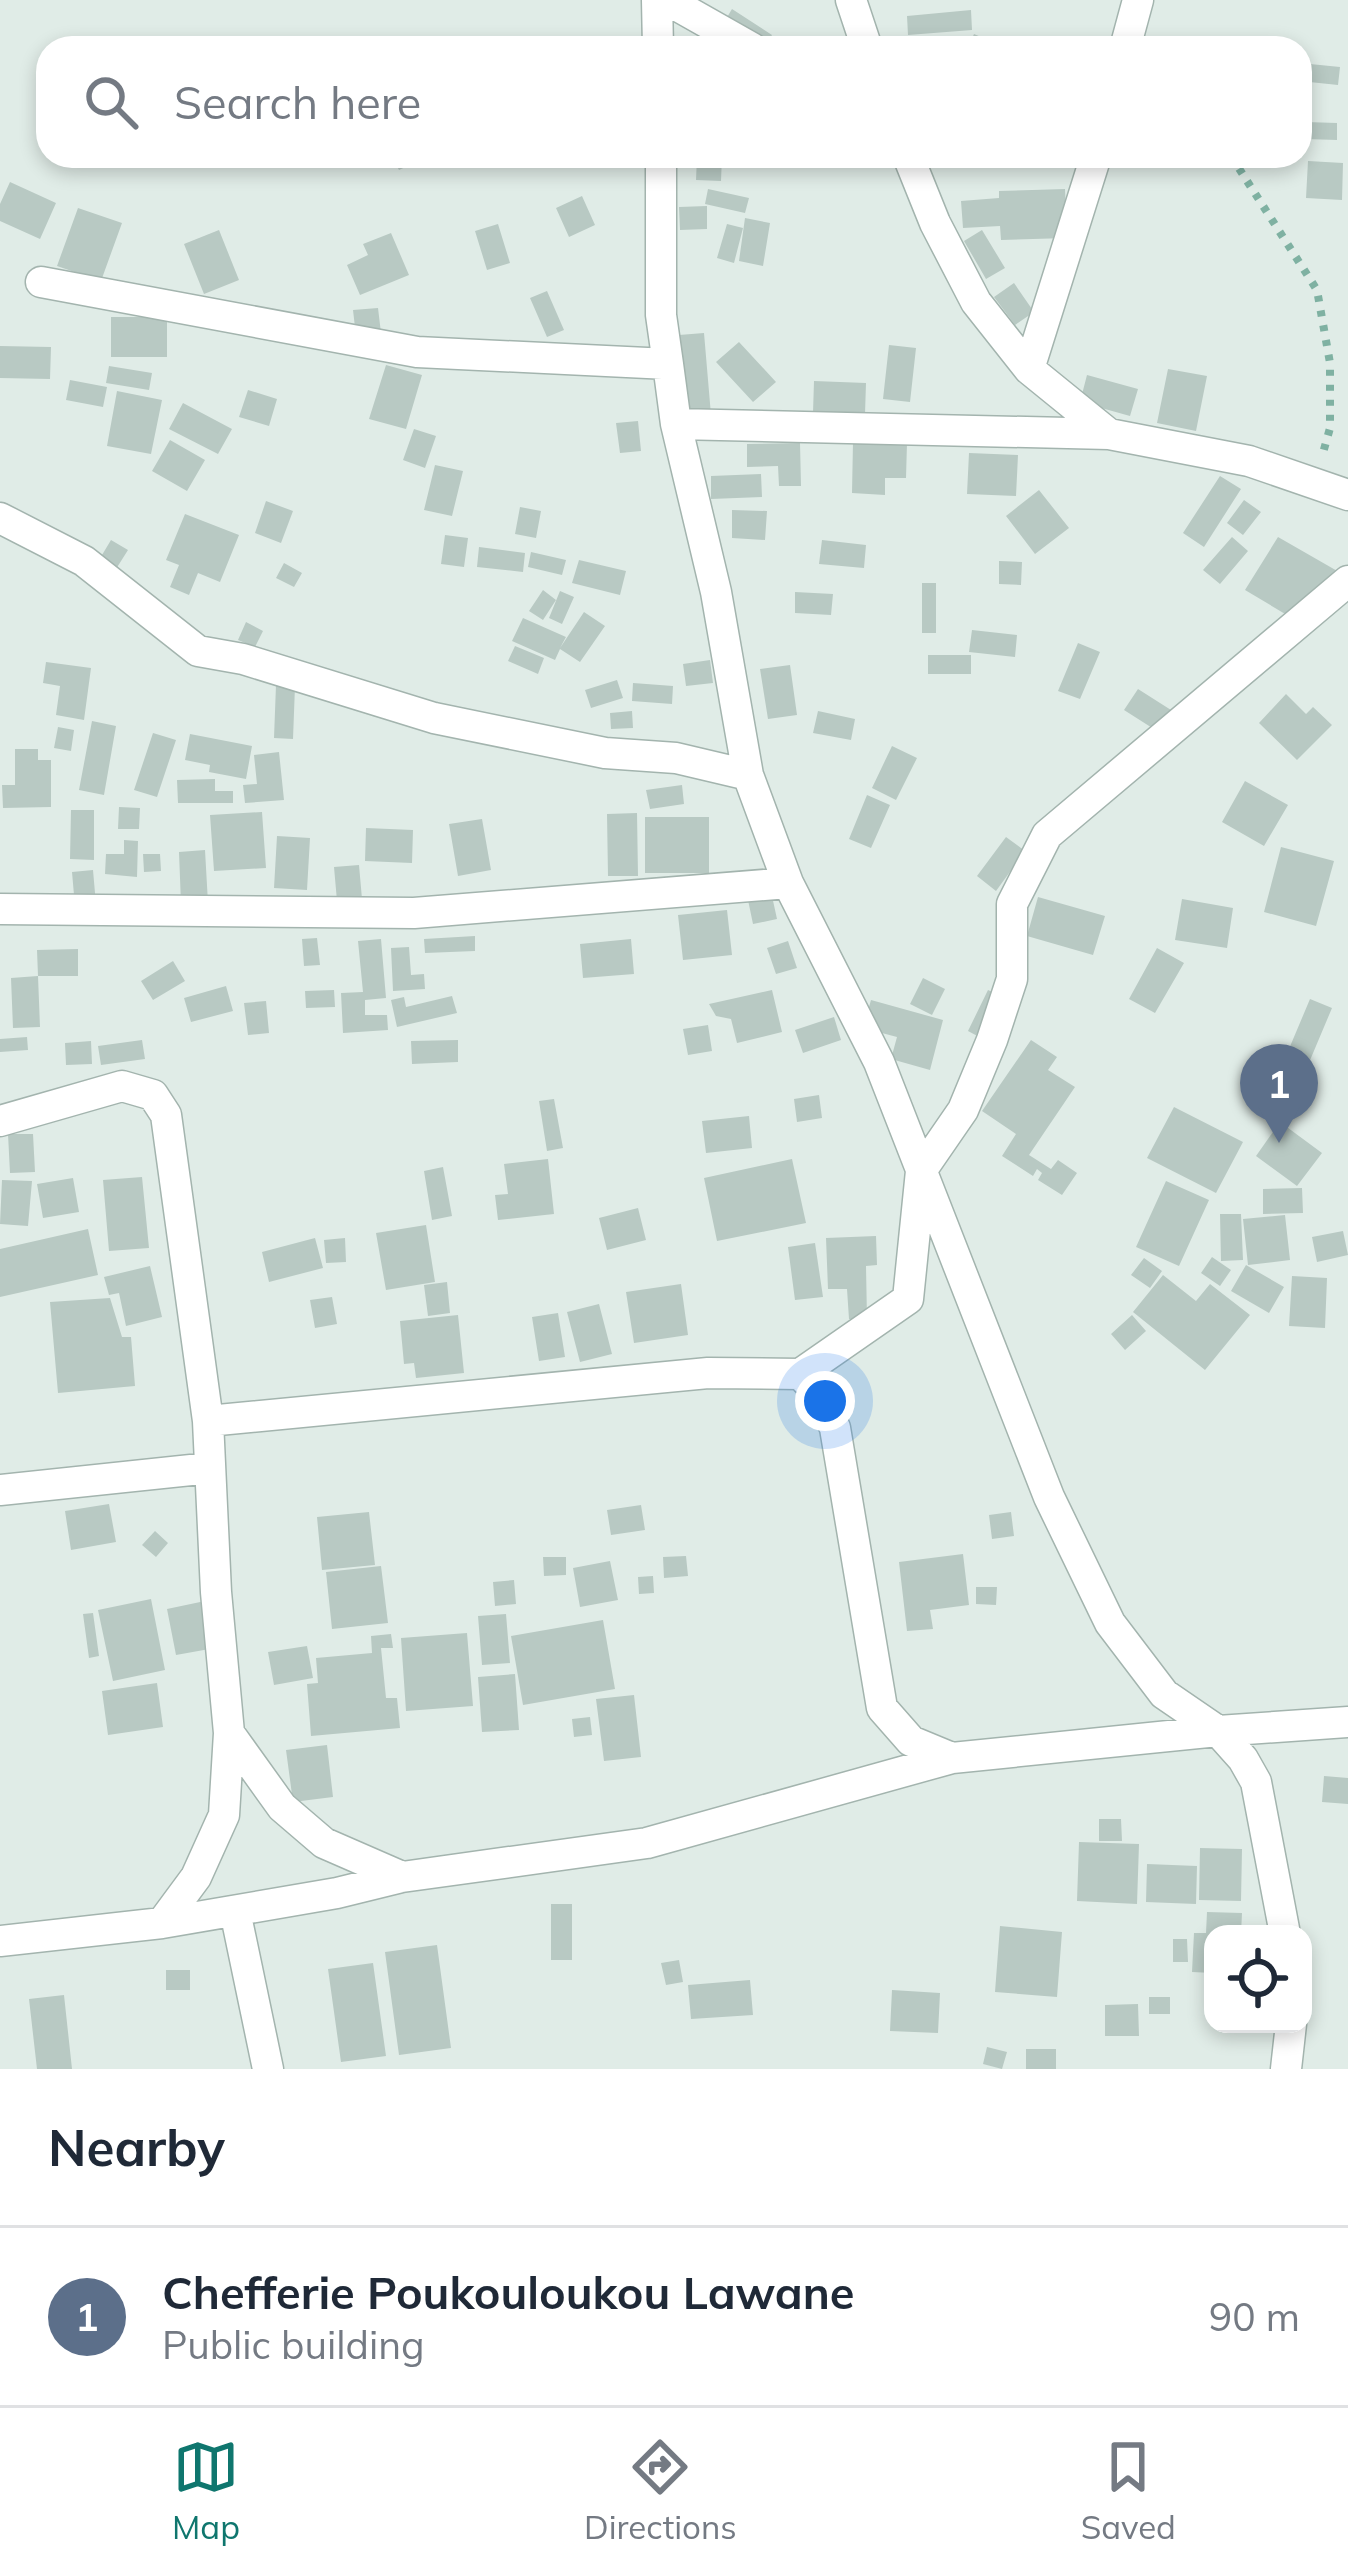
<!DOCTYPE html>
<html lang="en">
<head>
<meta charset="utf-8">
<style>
	body { margin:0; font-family:Mulish,sans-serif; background:#f2f2f3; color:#1f2937 }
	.controls { position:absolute; right:36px; bottom:36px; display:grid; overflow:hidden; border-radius:24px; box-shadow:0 6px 18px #0003 }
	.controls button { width:108px; height:108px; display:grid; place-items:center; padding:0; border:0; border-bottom:3px solid #e0e1e3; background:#fff; color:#1f2937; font:60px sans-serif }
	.you { position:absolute; left:825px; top:1401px; width:42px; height:42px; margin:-30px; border:9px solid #fff; border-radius:50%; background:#1a73e8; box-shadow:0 0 0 18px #1a73e833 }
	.badge { display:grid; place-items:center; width:78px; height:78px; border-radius:50%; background:#0f766e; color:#fff; font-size:39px; font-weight:700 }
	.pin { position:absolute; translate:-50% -99px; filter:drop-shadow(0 3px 6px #0008) }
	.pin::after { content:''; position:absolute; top:63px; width:42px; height:36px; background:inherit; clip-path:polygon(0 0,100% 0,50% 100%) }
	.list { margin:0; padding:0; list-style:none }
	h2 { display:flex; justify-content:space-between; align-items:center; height:156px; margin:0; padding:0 48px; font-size:51px }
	h2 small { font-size:39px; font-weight:400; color:#747a83 }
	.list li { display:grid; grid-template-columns:78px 1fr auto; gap:36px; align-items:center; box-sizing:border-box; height:180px; padding:0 48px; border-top:3px solid #e0e1e3 }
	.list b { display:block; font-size:45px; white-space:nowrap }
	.list p { margin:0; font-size:39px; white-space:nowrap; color:#747a83 }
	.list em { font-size:39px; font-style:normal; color:#747a83 }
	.icon { flex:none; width:66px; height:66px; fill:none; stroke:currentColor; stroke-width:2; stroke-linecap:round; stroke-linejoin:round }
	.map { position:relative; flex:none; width:1348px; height:2069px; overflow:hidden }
	.search { position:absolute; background:#fff; box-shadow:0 6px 18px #0003; left:36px; right:36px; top:36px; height:132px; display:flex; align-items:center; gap:30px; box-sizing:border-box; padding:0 42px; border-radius:36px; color:#747a83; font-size:45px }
	.sheet { height:336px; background:#fff }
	nav { display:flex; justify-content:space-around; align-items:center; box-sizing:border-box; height:168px; border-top:3px solid #e0e1e3; background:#fff; font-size:33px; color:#747a83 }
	nav a { display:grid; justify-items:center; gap:6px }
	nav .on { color:#0f766e }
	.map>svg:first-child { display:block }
	.building { fill:#b8c9c3 }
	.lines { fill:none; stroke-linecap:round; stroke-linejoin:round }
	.street-casing { stroke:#a3b4ae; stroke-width:33 }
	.path { stroke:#7fb1a2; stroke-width:8; stroke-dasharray:6 9; stroke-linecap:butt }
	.street { stroke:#fff; stroke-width:30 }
</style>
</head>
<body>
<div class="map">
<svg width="1348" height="2069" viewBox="0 0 1348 2069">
	<rect width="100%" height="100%" fill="#e0ece7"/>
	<path class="building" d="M732,9L772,35L764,48L723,24Z
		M971,10L972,30L908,35L907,16Z
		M974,34L995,43L993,48H968Z
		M1300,63L1340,67L1338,85L1300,81Z
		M1306,122L1337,123V140L1305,139Z
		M392,156H429L399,170Z
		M697,156H722L721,181L696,180Z
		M1308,161L1343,163L1342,200L1306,198Z
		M10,182L56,203L40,239L0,221V204Z
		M708,189L749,198L745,213L705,204Z
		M1065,189L1067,238L1001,240L1000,226L963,228L961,201L999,198V191Z
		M582,196L595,225L569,237L556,208Z
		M707,206V229L680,230L679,207Z
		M78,208L122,223L101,281L57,266Z
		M745,218L770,223L763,266L739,261Z
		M498,224L510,263L487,270L475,231Z
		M727,224L743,228L734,263L717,258Z
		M219,230L239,280L204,294L184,244Z
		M982,230L1005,268L986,279L964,241Z
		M391,233L409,275L360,295L347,265L368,255L363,244Z
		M1014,283L1034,312L1015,325L994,297Z
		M547,291L564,330L547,337L530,298Z
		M378,308L381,333L356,336L353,310Z
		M111,317H167V357H111Z
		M704,333L711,415L686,417L679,335Z
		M739,342L776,382L753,402L716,362Z
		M889,345L916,348L910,402L883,399Z
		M0,346L51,347L50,379L0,378Z
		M386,365L422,375L406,429L369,419Z
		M109,366L152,373L149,390L106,383Z
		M1168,369L1207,376L1196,431L1157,423Z
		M1087,375L1138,389L1130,416L1080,402Z
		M70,380L107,387L103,407L66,400Z
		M814,381L866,383L865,414L813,413Z
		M248,390L277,399L269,426L239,417Z
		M117,391L162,400L151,454L107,446Z
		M183,403L232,429L218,454L169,429Z
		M638,421L641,451L620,453L616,423Z
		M414,429L436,436L425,468L403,460Z
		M170,440L205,460L187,491L152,471Z
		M853,442L907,443L906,478H885V495L852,493Z
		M800,443L801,486H779L778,466L747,467V444Z
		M969,453L1018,455L1016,496L967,494Z
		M435,465L463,471L452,516L424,510Z
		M761,474L762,497L711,499V476Z
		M1220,476L1241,489L1204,547L1183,533Z
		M1039,490L1069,528L1035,554L1006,516Z
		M1244,500L1261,512L1243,535L1227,523Z
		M266,501L293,511L281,543L255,533Z
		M520,507L541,511L536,538L515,534Z
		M732,510L767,511L765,540L732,538Z
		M185,514L239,535L220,582L198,573L189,595L170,587L179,565L166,560Z
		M445,535L468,538L464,567L441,564Z
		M1232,537L1248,551L1220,584L1203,570Z
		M1278,537L1339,572L1307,627L1245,590Z
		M111,540L128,550L116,569L99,560Z
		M822,540L866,545L864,568L819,564Z
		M479,547L525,553L523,572L477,567Z
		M531,552L566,560L562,575L528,567Z
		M579,560L626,571L620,595L572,583Z
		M999,561L1022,562L1021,585L999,584Z
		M284,563L302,573L294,587L276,578Z
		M922,583H936V633H922Z
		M543,590L556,600L543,620L529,611Z
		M560,591L574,597L562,624L549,618Z
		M795,592L833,594L831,615L795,613Z
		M584,612L605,626L580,662L560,649L555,660L512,641L523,618L566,637L560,648Z
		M246,622L263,631L255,647L238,640Z
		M972,630L1017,635L1015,657L969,652Z
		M1078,643L1100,652L1080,699L1058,691Z
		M515,646L544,658L538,674L508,661Z
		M928,655H971V674H928Z
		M710,660L713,683L686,686L683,664Z
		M46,662L91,668L84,720L56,715L60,686L43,683Z
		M790,665L797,715L768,719L760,669Z
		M617,680L623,698L591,708L585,690Z
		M633,683L673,686L672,704L632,701Z
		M276,685L295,686L293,739L274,738Z
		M1138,689L1171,710L1157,731L1124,710Z
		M1286,694L1306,714L1313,707L1332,725L1297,760L1259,723Z
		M632,711L633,728L611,729L610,713Z
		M818,711L855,719L851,740L813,733Z
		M92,721L116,726L104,795L79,790Z
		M58,727L74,730L71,751L54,748Z
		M153,733L176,740L157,797L134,790Z
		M190,734L252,746L246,779L209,772L210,765L185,760Z
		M892,746L917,758L896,800L872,788Z
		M15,749H38V760H51V807L3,808L2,785H15Z
		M279,752L284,800L245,803L243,785L257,784L254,755Z
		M215,779V791H233V803H178L177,780Z
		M1245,781L1288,805L1264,846L1222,822Z
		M682,785L684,804L650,809L646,790Z
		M867,795L890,805L871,848L849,839Z
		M119,807L140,808L139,829H118Z
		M71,810H94V860L70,859Z
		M262,812L266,868L214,871L210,815Z
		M637,813L638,876H608L607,814Z
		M645,817H709V873H645Z
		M482,819L491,870L458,876L449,824Z
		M366,828L413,830L412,863L365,861Z
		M277,836L310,838L307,890L274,888Z
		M1006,837L1025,851L996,891L977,876Z
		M124,840L138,841L137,877L105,874L106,854H124Z
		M1281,847L1334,861L1316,926L1264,912Z
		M205,850L208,903L181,904L179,852Z
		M143,854H160L161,871L144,872Z
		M359,865L362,899L337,901L334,867Z
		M93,870L97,916L76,918L72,872Z
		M772,896L777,919L753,924L748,900Z
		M1038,897L1105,916L1093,955L1027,936Z
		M1182,899L1233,908L1227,948L1175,940Z
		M727,910L732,955L683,960L678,915Z
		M475,936V951L425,953L424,939Z
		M317,938L320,965L304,966L302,939Z
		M381,939L386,998L365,1000V1015H387L388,1030L343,1033L341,993L363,992L358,941Z
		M631,939L634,974L583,978L580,944Z
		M788,941L797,968L776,974L767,948Z
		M409,947L411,975L424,974L425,989L393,991L391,948Z
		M1157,948L1184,963L1155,1013L1129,999Z
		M78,949V976H38L37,950Z
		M173,961L185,981L153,1000L141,981Z
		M38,976L40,1027L13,1028L11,978Z
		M923,978L945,989L932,1015L910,1004Z
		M226,986L233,1011L191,1022L184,998Z
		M334,990L335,1007L306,1008L305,991Z
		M772,990L782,1032L737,1043L731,1019L716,1016L709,1004Z
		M988,990L1003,997L983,1039L968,1031Z
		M452,996L457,1013L397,1027L391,1000L404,997L406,1007Z
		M1310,999L1332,1008L1308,1065L1286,1056Z
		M871,1000L943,1020L930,1070L891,1059L897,1037L863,1028Z
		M266,1001L269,1033L248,1035L244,1003Z
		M834,1017L841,1040L803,1053L795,1030Z
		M708,1025L712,1051L688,1055L683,1029Z
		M27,1037L28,1050L0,1052V1039Z
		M142,1040L145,1059L101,1065L98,1046Z
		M458,1040V1062L412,1064L411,1041Z
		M1031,1040L1057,1057L1048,1070L1075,1087L1029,1155L1051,1169L1058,1160L1077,1173L1062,1195L1038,1180L1042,1173L1037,1169L1033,1176L1002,1156L1016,1134L982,1111Z
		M91,1041L92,1064L66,1065L65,1043Z
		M819,1095L822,1118L797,1122L794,1099Z
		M554,1099L563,1148L547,1151L539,1101Z
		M1174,1107L1243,1142L1216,1193L1147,1158Z
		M749,1116L752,1148L706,1153L702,1121Z
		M1280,1122L1322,1153L1297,1186L1256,1156Z
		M8,1134H33L35,1172L10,1173Z
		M548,1159L554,1214L498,1220L495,1195L508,1194L504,1164Z
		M792,1159L806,1223L717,1241L704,1178Z
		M443,1167L452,1216L432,1220L424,1171Z
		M142,1177L149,1248L109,1251L103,1180Z
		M73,1178L79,1212L43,1218L37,1184Z
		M2,1180L32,1181L28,1226L0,1224Z
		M1166,1181L1209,1200L1179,1266L1136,1247Z
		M1302,1188L1303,1213L1263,1214V1189Z
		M638,1208L646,1240L607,1250L599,1218Z
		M1220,1214H1241L1243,1260L1221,1261Z
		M1285,1215L1290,1260L1248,1265L1243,1219Z
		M426,1225L435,1282L386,1290L376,1233Z
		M88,1229L98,1275L0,1297V1249Z
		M1343,1231L1348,1255L1317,1262L1312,1237Z
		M876,1236L877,1265L866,1266L867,1319H849L847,1289H828L826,1238Z
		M315,1238L323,1268L269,1282L262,1252Z
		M345,1238L346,1262L326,1263L324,1240Z
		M815,1243L823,1297L795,1300L788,1247Z
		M1212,1257L1231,1270L1220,1286L1201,1273Z
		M1144,1258L1162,1271L1150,1288L1131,1275Z
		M1246,1265L1284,1287L1269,1313L1231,1291Z
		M150,1266L162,1317L126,1326L119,1293L109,1295L104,1277Z
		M1163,1275L1196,1301L1210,1284L1250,1315L1205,1370L1133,1312Z
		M1292,1276L1327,1278L1325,1328L1289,1326Z
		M447,1282L450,1313L428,1316L424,1285Z
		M681,1284L688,1335L634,1343L626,1292Z
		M332,1297L337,1324L315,1328L310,1300Z
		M110,1298L122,1337H131L135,1386L58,1393L50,1302Z
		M599,1304L612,1354L580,1362L567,1312Z
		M558,1313L565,1357L539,1361L532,1317Z
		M458,1315L464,1373L416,1378L414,1363L404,1364L400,1321Z
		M1132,1315L1146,1331L1125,1350L1111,1334Z
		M109,1504L116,1542L71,1550L65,1511Z
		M641,1505L645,1530L611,1535L607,1510Z
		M369,1512L375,1565L322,1570L317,1517Z
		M1011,1512L1014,1536L992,1539L989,1515Z
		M155,1531L168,1543L156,1557L142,1545Z
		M963,1554L969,1605L930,1610L933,1629L907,1631L899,1562Z
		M686,1556L688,1576L664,1578L663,1557Z
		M543,1557H566V1575L544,1576Z
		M610,1561L618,1600L580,1607L573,1568Z
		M381,1566L388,1623L332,1629L326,1572Z
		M653,1576L654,1593L639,1594L638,1577Z
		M514,1580L516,1604L495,1606L493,1582Z
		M976,1587H997L996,1605L976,1604Z
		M151,1599L165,1670L113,1681L98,1610Z
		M205,1601L215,1648L176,1655L167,1609Z
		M93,1613L99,1656L89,1658L83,1614Z
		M506,1614L510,1663L482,1665L478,1616Z
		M603,1620L615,1689L523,1705L511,1636Z
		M467,1633L473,1706L406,1711L401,1638Z
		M391,1634L393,1648H381L386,1698H397L400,1728L311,1736L307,1684L318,1683L316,1658L372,1653L371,1636Z
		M307,1646L313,1678L274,1685L268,1652Z
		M515,1674L519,1730L482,1732L478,1677Z
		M157,1683L163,1727L108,1735L102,1691Z
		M634,1695L641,1757L604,1761L596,1699Z
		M590,1717L592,1735L574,1737L572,1719Z
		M327,1745L333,1797L293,1802L286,1750Z
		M1324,1776L1348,1778V1804L1322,1802Z
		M1099,1819H1121L1122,1841H1099Z
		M1079,1842L1139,1844L1137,1904L1077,1901Z
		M1200,1848L1242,1849L1241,1901L1199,1900Z
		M1147,1864L1197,1866L1196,1904L1146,1902Z
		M551,1904H572V1960H551Z
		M1207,1912L1242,1913L1241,1934H1213V1973L1192,1972L1194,1933H1206Z
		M1000,1926L1062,1932L1057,1997L995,1992Z
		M1173,1939H1187L1188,1962H1173Z
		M437,1945L451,2048L399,2055L385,1952Z
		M679,1960L683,1982L666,1985L661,1963Z
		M373,1963L386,2056L341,2062L328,1969Z
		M166,1970H190V1990H166Z
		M750,1980L753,2015L691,2019L688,1985Z
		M892,1990L940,1993L938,2033L890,2031Z
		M64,1995L72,2069H37L29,1999Z
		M1149,1997H1170V2014H1149Z
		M1138,2004L1139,2036H1105V2005Z
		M987,2047L1007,2052L1002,2069L983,2064Z
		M1026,2049H1056V2069H1026Z"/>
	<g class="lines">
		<g class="street-casing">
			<path id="street" d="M657,0L658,48
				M667,0L752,48
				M851,0L867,48
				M1125,48L1138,0
				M661,156V315L668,364L676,424L716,592L748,775L788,883L879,1062L1049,1497L1110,1623L1164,1694L1218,1731L1243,1759L1256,1782L1285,1934
				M908,156L935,223L976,302L1029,369L1109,434L1249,461L1348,495
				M41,282L417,352L668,364
				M1029,369L1096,156
				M676,424L1109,434
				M0,518L84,561L198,651L243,659L434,718L605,753L676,758L748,775
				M0,909L414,913L788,883
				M0,1121L122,1086L153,1095L166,1115L208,1421L216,1592L229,1733L224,1815L196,1877L162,1923
				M800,1374L819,1393L835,1428L882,1708L911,1741L952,1758
				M208,1421L708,1373L800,1374L908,1299L921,1171L963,1110L992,1040L1012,979V904L1047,835L1348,581
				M0,1490L210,1468
				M229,1733L282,1807L324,1843L402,1877
				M235,1911L268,2069
				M0,1941L162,1923L337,1893L402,1877L647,1843L952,1758L1218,1731L1348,1722
				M1286,2069L1291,2024"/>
		</g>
		<path class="path" d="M1231,156L1317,290L1330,363V428L1323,453"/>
		<use href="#street" class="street"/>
	</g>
</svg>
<div class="controls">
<button><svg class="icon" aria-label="locate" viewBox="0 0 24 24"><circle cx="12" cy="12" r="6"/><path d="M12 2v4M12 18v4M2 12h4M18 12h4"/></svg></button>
</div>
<div class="you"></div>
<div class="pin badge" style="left:1279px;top:1143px;background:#5c6f8a">1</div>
<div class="search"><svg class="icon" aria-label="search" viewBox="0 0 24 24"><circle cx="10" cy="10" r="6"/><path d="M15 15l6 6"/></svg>Search here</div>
</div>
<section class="sheet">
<h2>Nearby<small></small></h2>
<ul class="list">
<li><span class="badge" style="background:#5c6f8a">1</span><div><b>Chefferie Poukouloukou Lawane</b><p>Public building</p></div><em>90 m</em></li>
</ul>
</section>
<nav>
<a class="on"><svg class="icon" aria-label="map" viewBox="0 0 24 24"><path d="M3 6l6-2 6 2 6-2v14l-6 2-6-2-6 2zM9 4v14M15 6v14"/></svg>Map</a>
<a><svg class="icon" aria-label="directions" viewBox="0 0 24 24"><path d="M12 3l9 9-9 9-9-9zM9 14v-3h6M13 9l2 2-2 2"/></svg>Directions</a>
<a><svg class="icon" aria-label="saved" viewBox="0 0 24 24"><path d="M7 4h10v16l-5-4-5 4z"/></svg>Saved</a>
</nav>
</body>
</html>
